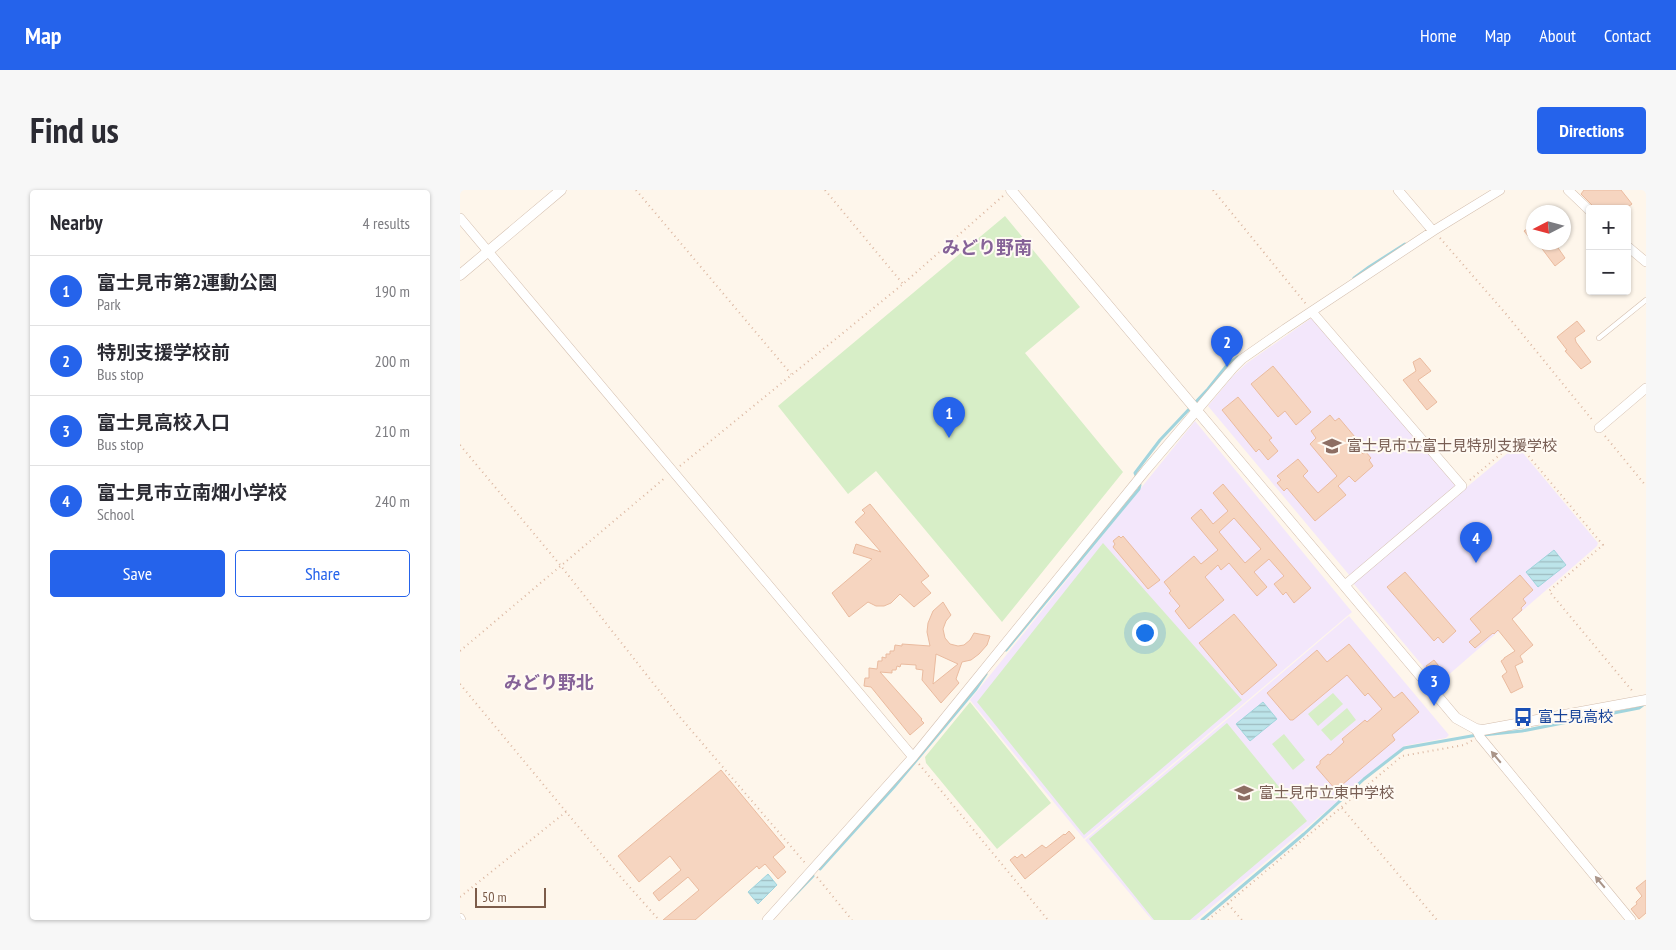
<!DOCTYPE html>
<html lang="en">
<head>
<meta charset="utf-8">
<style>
	body { margin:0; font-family:"PT Sans Narrow","Noto Sans JP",sans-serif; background:#f7f7f7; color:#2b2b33 }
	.controls { position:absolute; right:15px; top:15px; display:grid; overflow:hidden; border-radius:5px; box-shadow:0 1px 4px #0004 }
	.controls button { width:45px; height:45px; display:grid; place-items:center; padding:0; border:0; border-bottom:1px solid #e1e1e2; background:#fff; color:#2b2b33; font:25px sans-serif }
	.compass { position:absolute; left:1066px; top:15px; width:45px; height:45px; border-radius:50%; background:#fff; box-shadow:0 1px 4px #0004; rotate:264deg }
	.scale { position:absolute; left:15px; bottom:12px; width:71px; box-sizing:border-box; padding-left:5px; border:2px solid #7c5c4a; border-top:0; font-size:14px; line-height:18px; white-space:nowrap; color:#7c5c4a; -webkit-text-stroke:4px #fffaf3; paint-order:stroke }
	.you { position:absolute; left:684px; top:442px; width:18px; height:18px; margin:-12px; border:4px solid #fff; border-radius:50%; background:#1a73e8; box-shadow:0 0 0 8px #1a73e833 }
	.badge { display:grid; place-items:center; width:32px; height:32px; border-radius:50%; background:#2563eb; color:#fff; font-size:16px; font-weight:700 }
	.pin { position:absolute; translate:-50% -41px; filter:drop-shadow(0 1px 2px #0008) }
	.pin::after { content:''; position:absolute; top:26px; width:18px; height:15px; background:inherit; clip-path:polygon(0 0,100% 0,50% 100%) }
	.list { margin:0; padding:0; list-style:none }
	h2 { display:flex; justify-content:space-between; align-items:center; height:65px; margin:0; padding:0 20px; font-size:21px }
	h2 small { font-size:16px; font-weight:400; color:#7c7c81 }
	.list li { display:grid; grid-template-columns:32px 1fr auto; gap:15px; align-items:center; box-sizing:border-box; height:70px; padding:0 20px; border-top:1px solid #e1e1e2 }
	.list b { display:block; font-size:19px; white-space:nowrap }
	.list p { margin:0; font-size:16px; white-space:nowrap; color:#7c7c81 }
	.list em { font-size:16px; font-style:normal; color:#7c7c81 }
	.actions { display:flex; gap:10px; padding:15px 20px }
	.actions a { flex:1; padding:11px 0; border:1px solid #2563eb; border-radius:5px; text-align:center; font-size:18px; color:#2563eb }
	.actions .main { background:#2563eb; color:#fff }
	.map { position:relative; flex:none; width:1186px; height:730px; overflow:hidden; border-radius:5px }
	header { display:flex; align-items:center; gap:30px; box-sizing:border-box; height:70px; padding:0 25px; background:#2563eb; color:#fff }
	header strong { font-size:24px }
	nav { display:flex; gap:28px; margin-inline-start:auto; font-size:18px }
	.intro { display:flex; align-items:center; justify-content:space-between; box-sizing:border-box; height:120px; padding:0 30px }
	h1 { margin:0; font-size:35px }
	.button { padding:12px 22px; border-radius:5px; background:#2563eb; color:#fff; font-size:18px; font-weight:700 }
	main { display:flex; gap:30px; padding:0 30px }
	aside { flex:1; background:#fff; border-radius:5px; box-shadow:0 1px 4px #0004 }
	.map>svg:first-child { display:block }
	.education { fill:#f3e7fb }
	.green { fill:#d7eec7 }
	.water { fill:url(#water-rules); stroke:#a1d4dd }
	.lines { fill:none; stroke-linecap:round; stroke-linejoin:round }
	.stream { stroke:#a1d4dd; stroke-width:3 }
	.building { fill:#f6d5c0; stroke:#eabb9f; fill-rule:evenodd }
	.service-casing { stroke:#d3beae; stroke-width:5.5 }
	.minor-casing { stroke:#d3beae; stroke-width:10 }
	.tertiary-casing { stroke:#d3beae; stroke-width:11 }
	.path { stroke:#dcb8a2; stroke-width:2; stroke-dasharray:1 4; stroke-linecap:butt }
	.service { stroke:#fff; stroke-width:4.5 }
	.minor { stroke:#fff; stroke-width:9 }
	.tertiary { stroke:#fff; stroke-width:10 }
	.oneway { fill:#aa9589 }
	.labels { text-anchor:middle; stroke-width:4; stroke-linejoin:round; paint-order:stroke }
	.education-label { font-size:15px; fill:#785e54; stroke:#fffaf3; text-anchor:start }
	.transit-label { font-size:15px; fill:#164399; stroke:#fffaf3; text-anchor:start }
	.quarter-label { font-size:18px; font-weight:bold; fill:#866398; stroke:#fffaf3 }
</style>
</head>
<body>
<header>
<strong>Map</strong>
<nav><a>Home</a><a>Map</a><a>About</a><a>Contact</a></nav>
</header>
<div class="intro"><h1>Find us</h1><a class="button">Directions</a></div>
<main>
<aside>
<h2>Nearby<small>4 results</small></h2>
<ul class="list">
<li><span class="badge">1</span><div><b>富士見市第2運動公園</b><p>Park</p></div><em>190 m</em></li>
<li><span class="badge">2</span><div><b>特別支援学校前</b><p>Bus stop</p></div><em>200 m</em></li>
<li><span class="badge">3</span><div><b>富士見高校入口</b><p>Bus stop</p></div><em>210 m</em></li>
<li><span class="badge">4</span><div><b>富士見市立南畑小学校</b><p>School</p></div><em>240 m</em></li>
</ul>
<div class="actions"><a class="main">Save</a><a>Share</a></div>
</aside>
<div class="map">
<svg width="1186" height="730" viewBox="0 0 1186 730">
	<defs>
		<pattern id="water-rules" width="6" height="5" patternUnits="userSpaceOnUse" patternTransform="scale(1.25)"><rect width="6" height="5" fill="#bce4ea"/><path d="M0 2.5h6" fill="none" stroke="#9ebcc0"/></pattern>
	</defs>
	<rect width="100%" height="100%" fill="#fef6eb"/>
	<path class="education" d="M853,127L997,297L890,386L748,216L773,186L787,173Z
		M735,231L892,422L624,649L510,510Z
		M1055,257H1058L1138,353L1137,356L978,494L894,394V391Z
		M889,426L989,545L986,548L944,556L736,730H692L625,650Z"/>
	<path class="green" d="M545,26L620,117L565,163L663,282L542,432L416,281L388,304L318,216Z
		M643,353L782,510L624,645L517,512Z
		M873,503L883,514L858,536L848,524Z
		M510,512L591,613L537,659L466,573L465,567Z
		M887,518L896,530L871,551L861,540Z
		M767,533L847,631L730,730H694L629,649Z
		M824,544L845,570L833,580L812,554Z"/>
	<path class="water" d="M1094,360L1106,375L1078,397L1066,382Z
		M803,512L817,529L790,551L776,534Z
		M308,684L317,695L298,714L288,702Z"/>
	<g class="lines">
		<path class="stream" d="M894,88L909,77L945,54
			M546,460L679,299L680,295L675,283L700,250L748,199L768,174L778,167
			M1023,545L1062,541L1179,518L1183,515
			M360,679L434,597L516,499L526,484
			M330,710L353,686
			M742,730L844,644L904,589L944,558L1017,545"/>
	</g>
	<path class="building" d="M1124,0H1161L1172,14L1165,19H1136L1121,4Z
		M1074,34V53L1064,41Z
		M1077,52H1094L1105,68L1095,76Z
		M1117,131L1125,141L1115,148L1116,152L1131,172L1121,179L1105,161L1107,160L1097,147Z
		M960,168L971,181L958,190L977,212L967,220L943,190L956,181L953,172Z
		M813,176L851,222L836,235L825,221L818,227L791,194Z
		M778,207L812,248L809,250L818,261L808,270L799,259L796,262L762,220Z
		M870,225L875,231L879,228L895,247L891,251L903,264L906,262L911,268L909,270L913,276L895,292L889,286L878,296L886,305L855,331L827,298L824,301L817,293L821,290L817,286L838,269L848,281L843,286L858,303L877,286L850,254L856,248L851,241Z
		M763,294L851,398L834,413L826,402L823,405L814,394L824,386L809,369L794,382L807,397L797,406L769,373L761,380L758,375L745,387L764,410L729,439L715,421L720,416L709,403L711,401L704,392L734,366L741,374L758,360L731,328L741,319L753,334L768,321L753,303ZM774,328L801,359L785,373L759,342Z
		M410,314L469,386L461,392L471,403L454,417L440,404L431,413L424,416H416L408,412L389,427L372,403L412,369L393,363L396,354L421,362L395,332L405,323L402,320Z
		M659,346L661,348L663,346L700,390L688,399L653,357L655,354L653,351Z
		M945,382L996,441L983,453L978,447L974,451L927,397Z
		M1060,385L1073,400L1063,409L1066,413L1061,418L1062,420L1052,429L1073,455L1060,466L1063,472L1055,476L1063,497L1051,503L1042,486L1047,482L1041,471L1044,469V468L1055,461L1038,440L1034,444L1033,443L1015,458L1009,452L1021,442L1010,429Z
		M483,412L491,425L486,431L483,439L485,448L490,454L498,456L504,455L510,450L514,443L530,446L527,455L519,464L511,470L502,472L496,489L499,493L481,513L462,490L463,480L456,479V475L441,474L440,477L437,476L436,480H432V483L420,482L462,529L461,530L464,533L450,545L411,497L404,496L405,488H409V478L417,479L418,471H422V467L426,468V464H430V461H434L435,455L442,456V454L470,456L467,442L468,433L473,421ZM476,464L498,474L473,494Z
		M774,424L817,475L782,505L739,453Z
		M889,454L934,508L942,502L959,522L932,545L935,550L876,600L856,577L860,574V571L868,564L870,565L884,552L882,549L905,530L907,532L922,519L908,503L905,506L887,485L833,530H830L807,503L857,460L867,472Z
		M974,470L986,485L977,492L966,476Z
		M261,580L325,657L313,667L326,682L318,689L305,674L299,679L297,676L235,730H203L239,700L228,687L199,711L193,703L221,680L210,666L179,692L158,666Z
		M609,641L615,648L565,689L550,670L555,666L557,668L562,664L565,668L582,655L586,658L604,644L605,645Z
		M1186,690V723L1179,729L1171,719L1177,714L1176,712L1182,706L1176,698Z"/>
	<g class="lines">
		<g class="service-casing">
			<path id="service" d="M1139,148L1186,110"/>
		</g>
		<g class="minor-casing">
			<path id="minor" d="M938,0L973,41
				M1108,0L1130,21
				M0,28L453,567
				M1167,56L1186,72
				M852,122L1002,296L885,395
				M1139,238L1186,198
				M1016,539L1020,547L1171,730
				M0,728L1,730
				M307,730L453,567L686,280L773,178L782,169L825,139L973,41L1040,0"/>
		</g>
		<g class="tertiary-casing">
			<path id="tertiary" d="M551,0L996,528L1016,539L1023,540L1186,510
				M0,85L101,0"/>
		</g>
		<path class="path" d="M176,0L331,184
			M365,0L443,94
			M753,0L846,114
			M980,48L1046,124L1134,232
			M1145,246L1186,296
			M0,255L101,376L219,526L346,674
			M220,276L443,94L544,5
			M1010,290L1056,251L1143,355L1089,401L1174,503
			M0,461L206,287
			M0,494L151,676L199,730
			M459,574L588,730
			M882,618L977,730
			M357,687L392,730
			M0,707L107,621
			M768,714L782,730
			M748,730L942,566L1004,555L1013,550"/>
		<use href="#service" class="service"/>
		<use href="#minor" class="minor"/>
		<use href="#tertiary" class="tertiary"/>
	</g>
	<defs><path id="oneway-solid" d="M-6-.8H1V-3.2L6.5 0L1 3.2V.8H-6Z" transform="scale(1.25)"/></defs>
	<g class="oneway">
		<use href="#oneway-solid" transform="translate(1036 567) rotate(-130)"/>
		<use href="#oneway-solid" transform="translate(1140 692) rotate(-130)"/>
	</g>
	<defs>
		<g id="school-bare" transform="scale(1.5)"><path d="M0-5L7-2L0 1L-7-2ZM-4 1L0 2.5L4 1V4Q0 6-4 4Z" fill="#8d6e63" stroke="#fffaf3" stroke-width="2.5" paint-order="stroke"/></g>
		<g id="bus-bare" transform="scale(1.5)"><path d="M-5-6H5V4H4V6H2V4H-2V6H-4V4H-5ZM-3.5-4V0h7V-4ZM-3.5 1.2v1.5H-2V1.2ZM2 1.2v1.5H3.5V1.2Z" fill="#1a4fb4" stroke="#fffaf3" stroke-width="2.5" paint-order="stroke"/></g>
	</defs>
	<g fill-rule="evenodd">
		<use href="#school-bare" x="872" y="256"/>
		<use href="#bus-bare" x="1063" y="527"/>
		<use href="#school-bare" x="784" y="603"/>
	</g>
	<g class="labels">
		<g class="education-label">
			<text x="887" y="261">富士見市立富士見特別支援学校</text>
			<text x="799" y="608">富士見市立東中学校</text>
		</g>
		<g class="transit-label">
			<text x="1078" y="532">富士見高校</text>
		</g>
		<g class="quarter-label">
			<text x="527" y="64">みどり野南</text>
			<text x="89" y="499">みどり野北</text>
		</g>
	</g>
</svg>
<div class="controls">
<button>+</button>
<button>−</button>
</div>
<svg class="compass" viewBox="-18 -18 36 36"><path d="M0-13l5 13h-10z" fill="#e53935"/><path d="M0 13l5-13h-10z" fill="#7c7c81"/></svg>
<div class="scale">50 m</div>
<div class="you"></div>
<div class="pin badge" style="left:489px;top:248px">1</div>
<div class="pin badge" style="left:767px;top:177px">2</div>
<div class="pin badge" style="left:974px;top:516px">3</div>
<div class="pin badge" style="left:1016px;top:373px">4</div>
</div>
</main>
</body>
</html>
